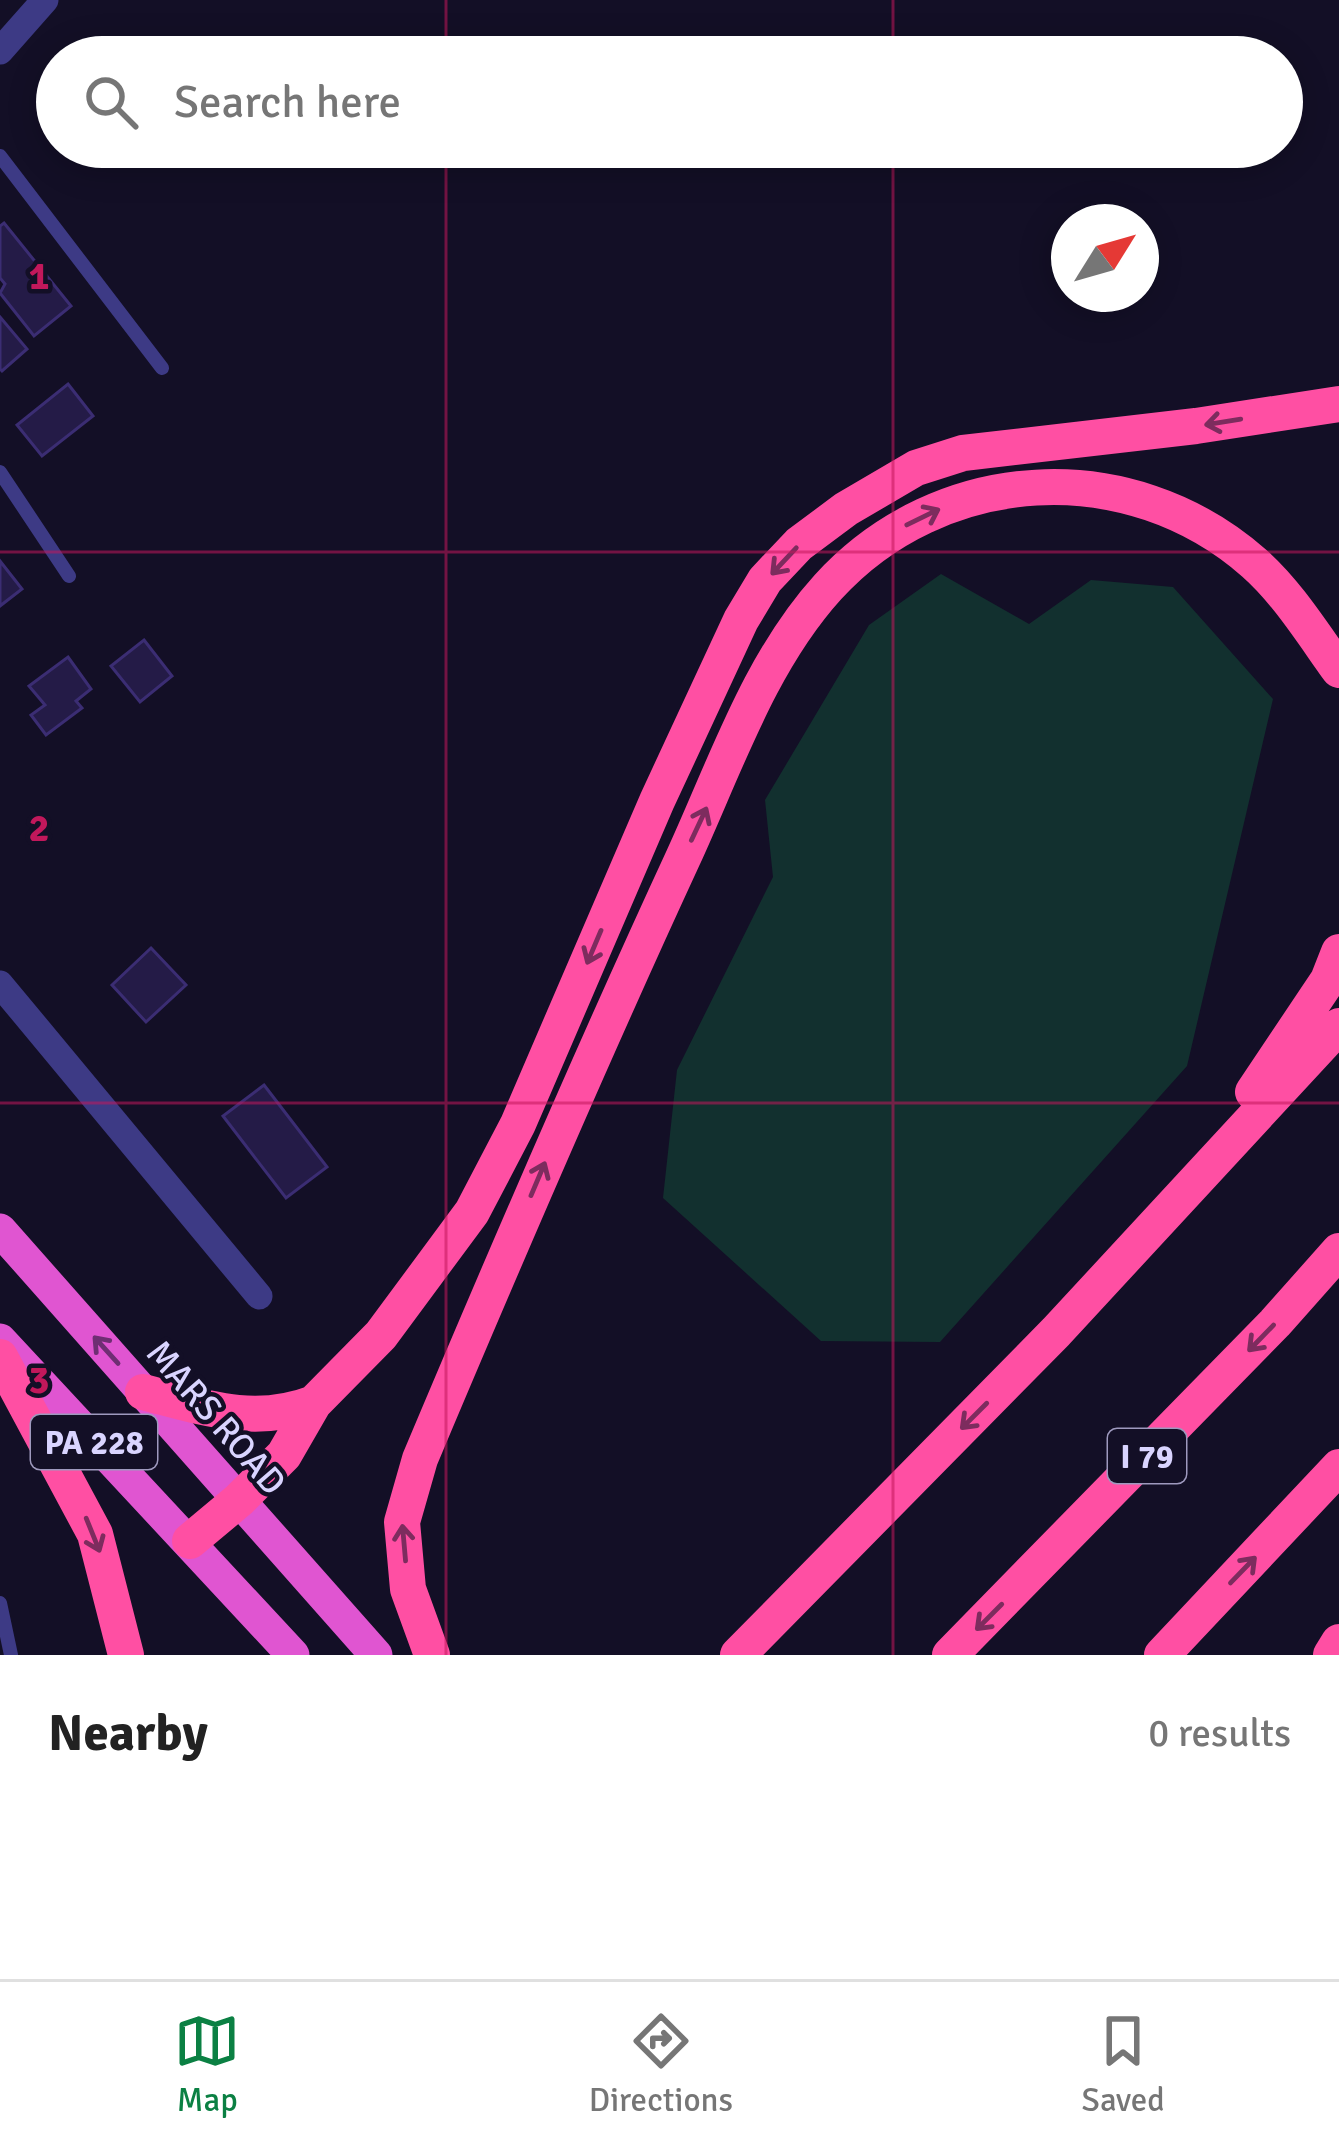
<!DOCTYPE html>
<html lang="en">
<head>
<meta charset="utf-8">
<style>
	body { margin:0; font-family:Signika,sans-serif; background:#f6f6f6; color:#222 }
	.compass { position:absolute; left:1051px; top:204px; width:108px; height:108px; border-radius:50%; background:#fff; box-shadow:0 6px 30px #0003; rotate:53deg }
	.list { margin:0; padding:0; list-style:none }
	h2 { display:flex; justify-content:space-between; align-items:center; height:156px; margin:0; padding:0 48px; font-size:51px }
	h2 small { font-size:39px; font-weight:400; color:#767676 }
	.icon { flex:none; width:66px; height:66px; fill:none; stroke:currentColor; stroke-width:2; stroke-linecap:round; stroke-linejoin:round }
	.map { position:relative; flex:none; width:1339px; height:1655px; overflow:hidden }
	.search { position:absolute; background:#fff; box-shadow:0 6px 30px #0003; left:36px; right:36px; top:36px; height:132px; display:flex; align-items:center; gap:30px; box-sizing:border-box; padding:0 42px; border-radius:66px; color:#767676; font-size:45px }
	.sheet { height:324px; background:#fff }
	nav { display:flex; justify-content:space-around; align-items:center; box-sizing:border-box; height:168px; border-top:3px solid #e0e0e0; background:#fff; font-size:33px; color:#767676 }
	nav a { display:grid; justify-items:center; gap:6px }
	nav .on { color:#0b8043 }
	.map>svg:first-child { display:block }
	.green { fill:#12302f }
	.building { fill:#241b47; stroke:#3b2d73; stroke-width:3 }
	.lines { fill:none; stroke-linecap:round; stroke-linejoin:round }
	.service { stroke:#3d3a85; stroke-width:14 }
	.minor { stroke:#3d3a85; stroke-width:27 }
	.trunk { stroke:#e055d1; stroke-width:33 }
	.motorway { stroke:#ff4fa3; stroke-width:36 }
	.oneway { stroke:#7d2c5e }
	.oneway2 { stroke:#6f2e73 }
	.grid { fill:none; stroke:#c2185b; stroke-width:3; stroke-opacity:0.55 }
	.labels { text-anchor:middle; stroke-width:9; stroke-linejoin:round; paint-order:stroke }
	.shield { fill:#130f26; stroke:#9e99be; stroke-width:3 }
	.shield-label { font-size:33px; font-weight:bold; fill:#d9d4ff }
	.street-label { font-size:36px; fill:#d9d4ff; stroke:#130f26 }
	.grid-label { font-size:39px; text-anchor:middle; font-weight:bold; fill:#c2185b; stroke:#130f26; stroke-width:9; stroke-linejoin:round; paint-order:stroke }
</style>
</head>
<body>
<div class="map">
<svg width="1339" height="1655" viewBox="0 0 1339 1655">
	<rect width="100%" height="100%" fill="#130f26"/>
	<path class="green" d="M941,574L1029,624L1091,580L1173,587L1273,699L1187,1066L940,1342L821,1341L663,1198L677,1070L773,877L765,800L869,625Z"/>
	<path class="building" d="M57,99V129L42,111Z
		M4,223L71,306L34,336L0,293L5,284L0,278V226Z
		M0,317L27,349L2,371L0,369Z
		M68,384L93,416L42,456L17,425Z
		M0,561L22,589L0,606Z
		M144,640L172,676L140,702L111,666Z
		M68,657L91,689L76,701L82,708L46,735L31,715L45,705L29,686Z
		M151,948L186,985L146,1022L112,985Z
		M264,1085L327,1167L286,1198L223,1116Z"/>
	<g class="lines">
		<path class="service" d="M0,156L162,368
			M0,472L69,576
			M0,1603L11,1655"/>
		<path class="minor" d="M0,51L45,0
			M0,984L259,1296"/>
		<path class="trunk" d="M0,1230L376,1655
			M0,1340L293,1655"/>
		<path class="motorway" d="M1253,1092L1328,980L1339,952
			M0,1357L95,1534L126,1655
			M143,1392C202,1407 254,1426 314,1403
			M190,1541L239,1500L284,1455L314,1403L381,1335L472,1212L518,1124L657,801L741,620L765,580L799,544L846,509L916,468L963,453L1196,426L1339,404
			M432,1655L408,1589L402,1522L420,1459C505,1257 591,1057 683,858C725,767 759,663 828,587C940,464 1129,453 1254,563C1287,592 1313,634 1339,670
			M738,1655L1056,1332L1339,1026
			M950,1655L1275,1323L1339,1251
			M1162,1655L1339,1467
			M1331,1655L1339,1642"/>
	</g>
	<defs><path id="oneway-shaft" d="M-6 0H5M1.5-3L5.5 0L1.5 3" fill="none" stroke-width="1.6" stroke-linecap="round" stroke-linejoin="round" transform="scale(3)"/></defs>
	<g class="oneway">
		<use href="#oneway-shaft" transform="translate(1223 422) rotate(171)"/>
		<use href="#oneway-shaft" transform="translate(923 517) rotate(-26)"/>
		<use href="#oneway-shaft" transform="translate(784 561) rotate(133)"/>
		<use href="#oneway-shaft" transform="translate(699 824) rotate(-65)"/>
		<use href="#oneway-shaft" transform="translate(594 947) rotate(113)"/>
		<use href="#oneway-shaft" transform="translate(538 1179) rotate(-67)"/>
		<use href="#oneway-shaft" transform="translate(1261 1338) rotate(134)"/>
		<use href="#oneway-shaft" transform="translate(974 1416) rotate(135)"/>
		<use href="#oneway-shaft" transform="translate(93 1535) rotate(68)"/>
		<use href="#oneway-shaft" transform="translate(404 1543) rotate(-95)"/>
		<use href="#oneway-shaft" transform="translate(1243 1570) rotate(-46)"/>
		<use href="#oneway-shaft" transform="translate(989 1617) rotate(135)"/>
	</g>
	<use class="oneway2" href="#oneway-shaft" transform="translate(106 1350) rotate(-132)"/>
	<path class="grid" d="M446,0V57M893,0V57M446,147V1655M893,147V1655M0,552H1339M0,1103H1339"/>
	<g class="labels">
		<g class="shield">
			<rect x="31" y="1415" width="126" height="54" rx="9"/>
			<rect x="1108" y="1429" width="78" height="54" rx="9"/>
		</g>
		<g class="shield-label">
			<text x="94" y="1454">PA 228</text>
			<text x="1147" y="1468">I 79</text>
		</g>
		<g class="street-label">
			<text transform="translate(217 1417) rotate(49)" y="13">MARS ROAD</text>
		</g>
	</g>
	<g class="grid-label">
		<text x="39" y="289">1</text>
		<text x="39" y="841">2</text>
		<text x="39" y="1393">3</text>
	</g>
</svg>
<svg class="compass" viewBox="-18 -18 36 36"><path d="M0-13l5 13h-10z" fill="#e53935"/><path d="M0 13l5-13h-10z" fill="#767676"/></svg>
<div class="search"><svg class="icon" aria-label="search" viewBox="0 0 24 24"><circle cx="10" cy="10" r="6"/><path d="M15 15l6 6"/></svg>Search here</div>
</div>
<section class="sheet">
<h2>Nearby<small>0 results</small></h2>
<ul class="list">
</ul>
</section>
<nav>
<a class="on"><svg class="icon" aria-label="map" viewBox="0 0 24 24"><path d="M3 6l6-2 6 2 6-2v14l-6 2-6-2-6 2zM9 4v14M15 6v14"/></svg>Map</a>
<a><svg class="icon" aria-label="directions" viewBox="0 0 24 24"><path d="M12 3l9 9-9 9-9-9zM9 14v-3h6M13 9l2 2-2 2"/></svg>Directions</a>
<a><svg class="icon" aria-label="saved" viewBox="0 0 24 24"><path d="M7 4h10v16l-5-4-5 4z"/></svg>Saved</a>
</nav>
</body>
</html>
